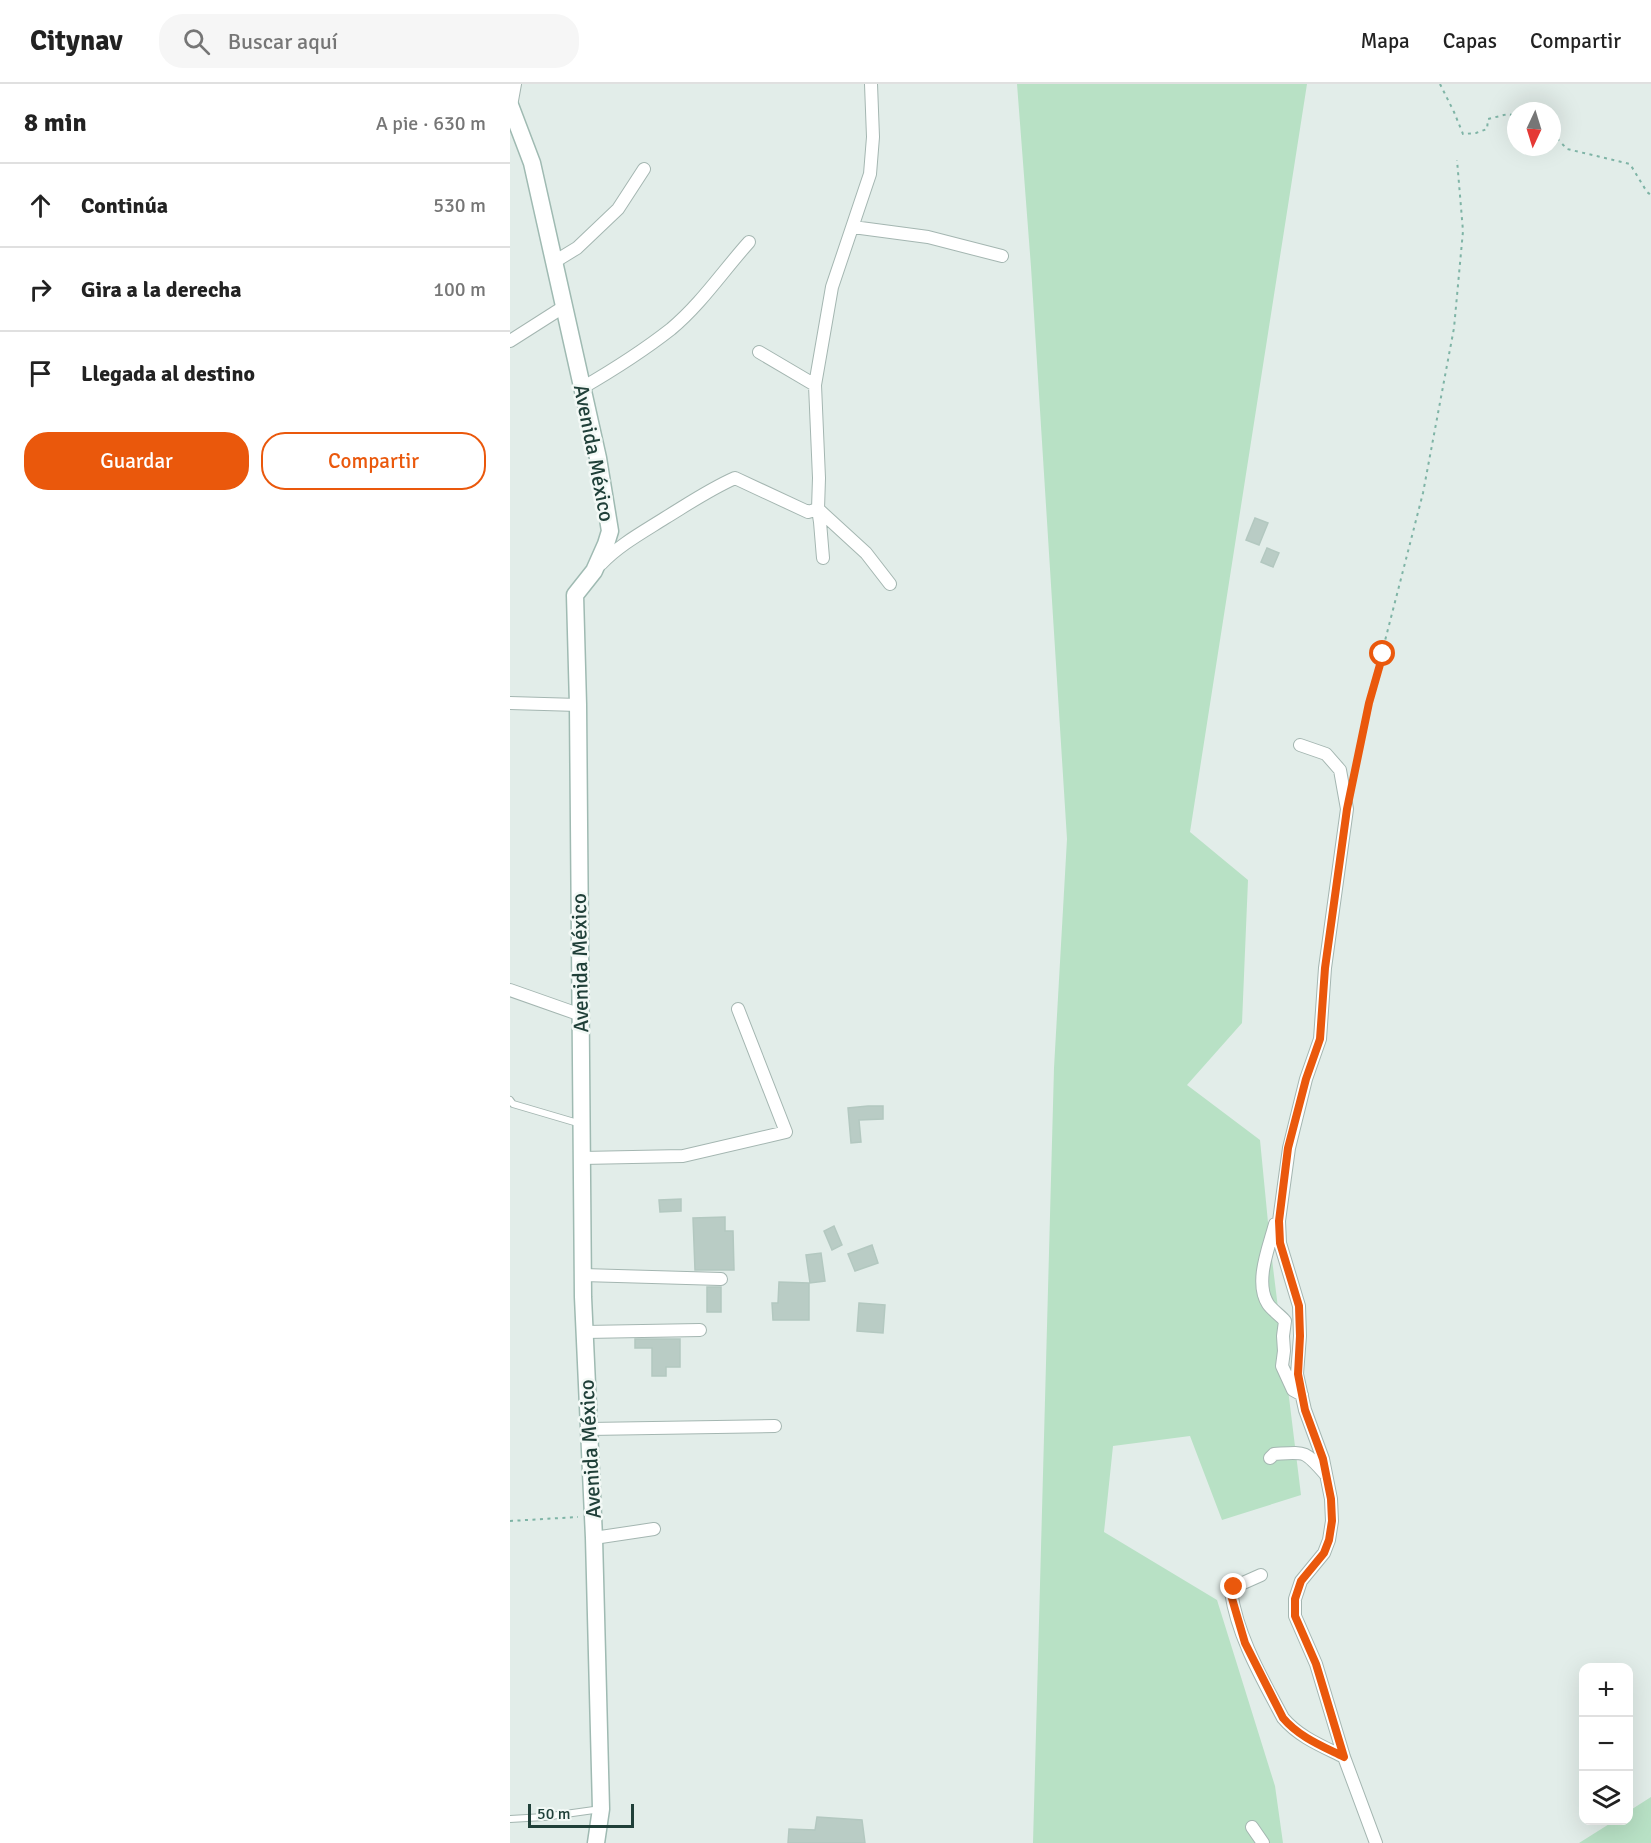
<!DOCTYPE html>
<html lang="es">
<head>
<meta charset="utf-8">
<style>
	body { margin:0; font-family:Signika,sans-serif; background:#f6f6f6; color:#222 }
	.controls { position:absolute; right:18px; bottom:18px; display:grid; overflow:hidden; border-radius:12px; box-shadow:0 6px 24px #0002 }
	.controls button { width:54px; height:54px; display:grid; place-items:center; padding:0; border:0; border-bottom:2px solid #e0e0e0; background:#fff; color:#222; font:30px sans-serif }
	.compass { position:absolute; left:997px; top:18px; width:54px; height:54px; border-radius:50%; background:#fff; box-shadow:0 6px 24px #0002; rotate:184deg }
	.scale { position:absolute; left:18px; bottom:15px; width:106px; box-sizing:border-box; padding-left:6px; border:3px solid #204039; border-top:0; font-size:16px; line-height:21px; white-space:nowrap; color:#204039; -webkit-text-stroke:4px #f3f9f6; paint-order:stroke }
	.stop { position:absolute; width:18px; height:18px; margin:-14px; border:4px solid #ea580c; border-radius:50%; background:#fff }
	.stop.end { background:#ea580c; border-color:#fff; box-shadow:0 2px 6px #0008 }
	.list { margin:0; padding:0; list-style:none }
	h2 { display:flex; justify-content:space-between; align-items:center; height:78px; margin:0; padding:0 24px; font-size:26px }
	h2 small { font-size:20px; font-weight:400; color:#767676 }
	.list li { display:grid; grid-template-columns:39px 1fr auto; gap:18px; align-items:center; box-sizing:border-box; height:84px; padding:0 24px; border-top:2px solid #e0e0e0 }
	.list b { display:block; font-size:22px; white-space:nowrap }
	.list em { font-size:20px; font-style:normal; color:#767676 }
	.actions { display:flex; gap:12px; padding:18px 24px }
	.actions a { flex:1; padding:14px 0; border:2px solid #ea580c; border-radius:24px; text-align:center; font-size:21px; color:#ea580c }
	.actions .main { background:#ea580c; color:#fff }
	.icon { flex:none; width:33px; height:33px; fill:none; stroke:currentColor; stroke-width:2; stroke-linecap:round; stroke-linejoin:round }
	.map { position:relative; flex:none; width:1141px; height:1759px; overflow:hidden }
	header { display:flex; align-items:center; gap:36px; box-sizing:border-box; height:84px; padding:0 30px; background:#fff; border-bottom:2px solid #e0e0e0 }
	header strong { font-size:28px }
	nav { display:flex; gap:33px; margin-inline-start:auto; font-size:21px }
	.search { width:420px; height:54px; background:#f6f6f6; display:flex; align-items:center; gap:15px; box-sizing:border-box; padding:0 21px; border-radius:24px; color:#767676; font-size:22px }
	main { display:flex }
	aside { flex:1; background:#fff }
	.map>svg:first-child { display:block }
	.green { fill:#b8e1c5 }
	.building { fill:#b9ccc5; stroke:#b3c8c0; stroke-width:1.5 }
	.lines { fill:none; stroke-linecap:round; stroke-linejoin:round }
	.lane-casing { stroke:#a4b6b1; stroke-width:8 }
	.street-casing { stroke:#a4b6b1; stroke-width:14 }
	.secondary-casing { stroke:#9fbab2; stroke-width:19 }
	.path { stroke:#7fb4a6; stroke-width:2; stroke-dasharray:3 4.5; stroke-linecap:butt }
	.lane { stroke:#fff; stroke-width:6 }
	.street { stroke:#fff; stroke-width:12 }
	.secondary { stroke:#fff; stroke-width:16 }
	.route { stroke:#ea580c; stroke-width:8 }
	.labels { text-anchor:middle; stroke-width:5; stroke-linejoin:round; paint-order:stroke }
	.street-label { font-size:21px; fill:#204039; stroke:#f3f9f6 }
</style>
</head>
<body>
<header>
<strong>Citynav</strong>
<div class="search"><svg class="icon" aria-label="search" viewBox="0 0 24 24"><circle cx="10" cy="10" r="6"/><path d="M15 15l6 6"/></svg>Buscar aquí</div>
<nav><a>Mapa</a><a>Capas</a><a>Compartir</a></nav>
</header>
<main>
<aside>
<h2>8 min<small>A pie · 630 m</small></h2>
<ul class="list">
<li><svg class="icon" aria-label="ahead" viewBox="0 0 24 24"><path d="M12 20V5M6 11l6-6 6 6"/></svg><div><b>Continúa</b></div><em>530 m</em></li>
<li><svg class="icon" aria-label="right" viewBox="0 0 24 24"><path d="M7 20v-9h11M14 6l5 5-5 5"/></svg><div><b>Gira a la derecha</b></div><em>100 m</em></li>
<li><svg class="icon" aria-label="arrive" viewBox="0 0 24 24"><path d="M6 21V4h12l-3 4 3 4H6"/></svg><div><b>Llegada al destino</b></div></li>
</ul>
<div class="actions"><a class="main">Guardar</a><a>Compartir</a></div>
</aside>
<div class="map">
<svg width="1141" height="1759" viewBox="0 0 1141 1759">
	<rect width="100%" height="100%" fill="#e2ede9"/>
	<path class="green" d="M507,0H797L680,748L738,796L732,939L677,1001L750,1056L760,1159L791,1411L712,1436L680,1352L603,1362L594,1448L707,1516L765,1702L773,1759H523L544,984L557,755L521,183Z
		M1141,1713V1759H1069L1104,1737L1118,1736L1119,1727Z"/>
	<path class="building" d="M745,434L758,439L749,461L736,456Z
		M757,464L769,469L763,483L751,478Z
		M358,1022H373V1035L349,1036L351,1058L341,1059L338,1024Z
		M171,1115V1127L150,1128L149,1116Z
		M215,1133V1147H223L224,1186H185L183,1134Z
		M324,1142L332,1161L322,1166L314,1147Z
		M362,1161L368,1179L345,1187L338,1170Z
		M311,1169L315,1197L300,1199L296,1171Z
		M269,1198L299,1199V1236H263L262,1219H268Z
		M197,1203H211V1228H197Z
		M349,1219L375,1221L373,1249L347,1247Z
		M125,1255H170V1283H156V1292H142V1264H125Z
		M307,1733L352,1736L355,1759H278L279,1745L305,1746Z"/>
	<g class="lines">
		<g class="lane-casing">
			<path id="lane" d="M0,1016L3,1020L71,1040
				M0,1735L34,1733L91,1725"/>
		</g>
		<g class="street-casing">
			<path id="street" d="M1,22L5,0
				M343,143L418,153L492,172
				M44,178L67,164L108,125L134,85
				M0,257L55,222
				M249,268L305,301
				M72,304C103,286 133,267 161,245C191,220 213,187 239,158
				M308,425L356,469L380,500
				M313,474L310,438L308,425L309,394L305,301L322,203L360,90L363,53L361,0
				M91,480C109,461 133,448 155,434C178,420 200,405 225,394L298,428L308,425
				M0,619L68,621
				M790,661L816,670L830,686L837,725L815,884L810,955L796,995L779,1064L769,1137L770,1159L789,1222L790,1252L787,1290L795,1326L813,1375L821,1415L822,1437L819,1456L814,1469L791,1497L785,1515V1532L806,1580L834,1673L866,1759
				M0,906L71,931
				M72,1074L173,1072L276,1048L228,925
				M765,1140C759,1163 744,1198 758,1220C762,1226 770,1231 775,1237L773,1252L774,1267L772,1282L783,1306L792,1311
				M73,1191L211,1195
				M75,1248L190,1246
				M79,1345L265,1342
				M760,1374L764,1370C797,1368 794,1366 816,1391
				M84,1454L144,1445
				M751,1491L724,1503L721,1508C728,1554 752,1594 773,1634C789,1653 812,1662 834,1673
				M742,1743L753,1759"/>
		</g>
		<g class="secondary-casing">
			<path id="secondary" d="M0,21L22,79L88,374L100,447L96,460L84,487L65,511L68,621L73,1213L84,1454L91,1725L86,1759"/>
		</g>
		<path class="path" d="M930,0L944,28L953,50L966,49L977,45L978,35L998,30L1006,32
			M1042,49L1057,65L1120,80L1137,108L1141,111
			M845,687L859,619L913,409L944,244L953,147L947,76
			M0,1437L68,1433"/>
		<use href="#lane" class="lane"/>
		<use href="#street" class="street"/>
		<use href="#secondary" class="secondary"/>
	</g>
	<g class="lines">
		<path class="route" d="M724,1503L722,1506L721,1511L735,1559L773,1634C789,1653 812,1662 834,1673L806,1580L785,1532V1515L791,1497L814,1469L819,1456L822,1437L821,1415L813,1375L795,1326L788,1290L790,1252L789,1222L770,1159L769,1137L778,1064L796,995L810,955L815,884L837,725L859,619L873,570"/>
	</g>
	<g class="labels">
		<g class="street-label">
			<text transform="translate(84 369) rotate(79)" y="7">Avenida México</text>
			<text transform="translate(70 879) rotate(-91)" y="7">Avenida México</text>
			<text transform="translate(80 1365) rotate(-93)" y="7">Avenida México</text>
		</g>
	</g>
</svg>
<div class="controls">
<button>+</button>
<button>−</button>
<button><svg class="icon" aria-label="layers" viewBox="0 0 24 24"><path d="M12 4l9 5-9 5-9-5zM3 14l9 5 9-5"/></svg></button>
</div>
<svg class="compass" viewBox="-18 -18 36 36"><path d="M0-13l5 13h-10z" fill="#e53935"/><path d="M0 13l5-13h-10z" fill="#767676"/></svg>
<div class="scale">50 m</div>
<div class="stop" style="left:873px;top:570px"></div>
<div class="stop end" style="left:724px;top:1503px"></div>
</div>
</main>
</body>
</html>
